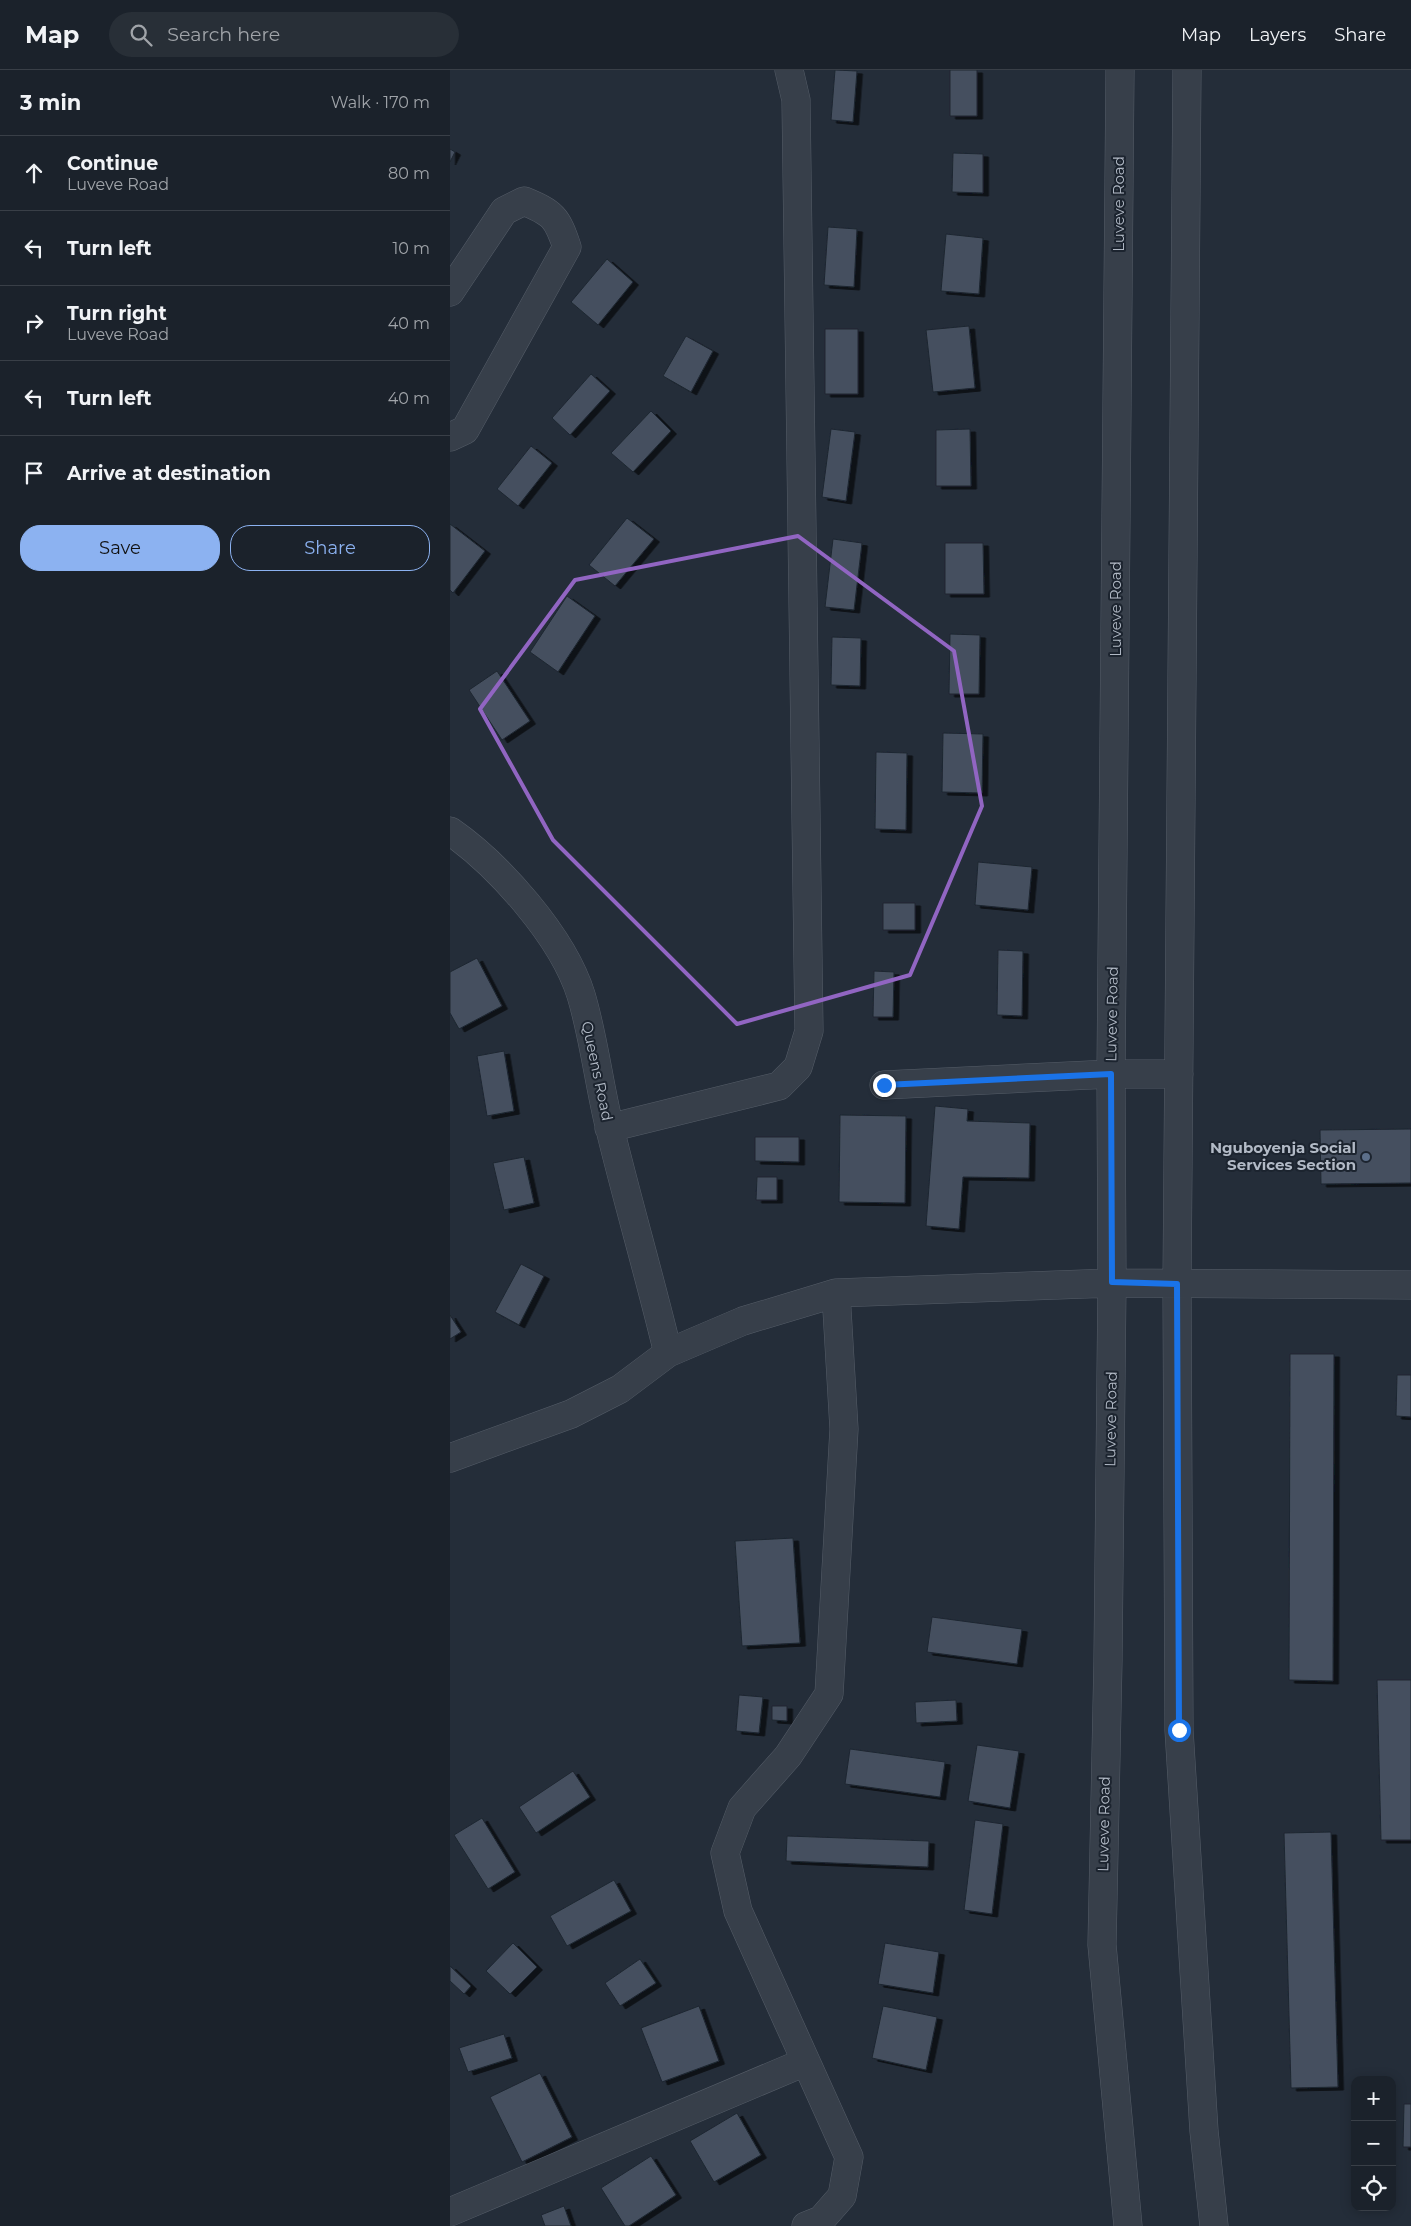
<!DOCTYPE html>
<html lang="en">
<head>
<meta charset="utf-8">
<style>
	body { margin:0; font-family:Montserrat,sans-serif; background:#282f37; color:#f1f3f6 }
	.controls { position:absolute; right:15px; bottom:15px; display:grid; overflow:hidden; border-radius:10px; box-shadow:0 2px 12px #0003 }
	.controls button { width:45px; height:45px; display:grid; place-items:center; padding:0; border:0; border-bottom:1px solid #393f47; background:#1b222b; color:#f1f3f6; font:25px sans-serif }
	.stop { position:absolute; width:15px; height:15px; margin:-11px; border:4px solid #1a73e8; border-radius:50%; background:#fff }
	.stop.end { background:#1a73e8; border-color:#fff; box-shadow:0 1px 5px #0008 }
	.list { margin:0; padding:0; list-style:none }
	h2 { display:flex; justify-content:space-between; align-items:center; height:65px; margin:0; padding:0 20px; font-size:21px }
	h2 small { font-size:16px; font-weight:400; color:#a0a4a9 }
	.list li { display:grid; grid-template-columns:32px 1fr auto; gap:15px; align-items:center; box-sizing:border-box; height:75px; padding:0 20px; border-top:1px solid #393f47 }
	.list b { display:block; font-size:19px; white-space:nowrap }
	.list p { margin:0; font-size:16px; white-space:nowrap; color:#a0a4a9 }
	.list em { font-size:16px; font-style:normal; color:#a0a4a9 }
	.actions { display:flex; gap:10px; padding:15px 20px }
	.actions a { flex:1; padding:11px 0; border:1px solid #8cb2f1; border-radius:20px; text-align:center; font-size:18px; color:#8cb2f1 }
	.actions .main { background:#8cb2f1; color:#111 }
	.icon { flex:none; width:28px; height:28px; fill:none; stroke:currentColor; stroke-width:2; stroke-linecap:round; stroke-linejoin:round }
	.map { position:relative; flex:none; width:961px; height:2156px; overflow:hidden }
	header { display:flex; align-items:center; gap:30px; box-sizing:border-box; height:70px; padding:0 25px; background:#1b222b; border-bottom:1px solid #393f47 }
	header strong { font-size:24px }
	nav { display:flex; gap:28px; margin-inline-start:auto; font-size:18px }
	.search { width:350px; height:45px; background:#282f37; display:flex; align-items:center; gap:12px; box-sizing:border-box; padding:0 18px; border-radius:28px; color:#a0a4a9; font-size:19px }
	main { display:flex }
	aside { flex:1; background:#1b222b }
	.map>svg:first-child { display:block }
	.building { fill:#45505e; stroke:#1e2631; filter:url(#shadow) }
	.lines { fill:none; stroke-linecap:round; stroke-linejoin:round }
	.minor-casing { stroke:#555d68; stroke-width:29 }
	.minor { stroke:#373f4a; stroke-width:28 }
	.route { stroke:#1a73e8; stroke-width:6 }
	.marked { fill:none; stroke:#9165c2; stroke-width:4; stroke-linejoin:round }
	.service-dot { fill:#5c6f8a; stroke:#1c242f; stroke-width:2 }
	.labels { text-anchor:middle; stroke-width:4; stroke-linejoin:round; paint-order:stroke }
	.street-label { font-size:15px; fill:#b2bac6; stroke:#1c242f }
	.poi-label { font-size:15px; font-weight:bold; fill:#b2bac6; stroke:#1c242f; text-anchor:end }
</style>
</head>
<body>
<header>
<strong>Map</strong>
<div class="search"><svg class="icon" aria-label="search" viewBox="0 0 24 24"><circle cx="10" cy="10" r="6"/><path d="M15 15l6 6"/></svg>Search here</div>
<nav><a>Map</a><a>Layers</a><a>Share</a></nav>
</header>
<main>
<aside>
<h2>3 min<small>Walk · 170 m</small></h2>
<ul class="list">
<li><svg class="icon" aria-label="ahead" viewBox="0 0 24 24"><path d="M12 20V5M6 11l6-6 6 6"/></svg><div><b>Continue</b><p>Luveve Road</p></div><em>80 m</em></li>
<li><svg class="icon" aria-label="left" viewBox="0 0 24 24"><path d="M17 20v-9H6M10 6l-5 5 5 5"/></svg><div><b>Turn left</b></div><em>10 m</em></li>
<li><svg class="icon" aria-label="right" viewBox="0 0 24 24"><path d="M7 20v-9h11M14 6l5 5-5 5"/></svg><div><b>Turn right</b><p>Luveve Road</p></div><em>40 m</em></li>
<li><svg class="icon" aria-label="left" viewBox="0 0 24 24"><path d="M17 20v-9H6M10 6l-5 5 5 5"/></svg><div><b>Turn left</b></div><em>40 m</em></li>
<li><svg class="icon" aria-label="arrive" viewBox="0 0 24 24"><path d="M6 21V4h12l-3 4 3 4H6"/></svg><div><b>Arrive at destination</b></div></li>
</ul>
<div class="actions"><a class="main">Save</a><a>Share</a></div>
</aside>
<div class="map">
<svg width="961" height="2156" viewBox="0 0 961 2156">
	<defs>
		<filter id="shadow"><feDropShadow dx="5.5" dy="3" stdDeviation="0" flood-color="#0009"/></filter>
	</defs>
	<rect width="100%" height="100%" fill="#242d39"/>
	<path class="building" d="M385,0L407,1L403,52L381,50Z
		M500,0H527V46H500Z
		M0,79L5,82L0,92Z
		M503,83L533,84V123L502,122Z
		M378,157L407,159L404,217L374,215Z
		M496,164L533,168L529,224L491,221Z
		M157,189L183,212L148,255L121,232Z
		M519,256L525,318L483,322L476,260Z
		M375,259H408V324H375Z
		M236,266L263,281L241,322L213,306Z
		M141,304L160,321L120,365L102,348Z
		M201,341L221,361L183,402L161,383Z
		M381,359L405,362L396,431L372,427Z
		M520,359L521,416H486V360Z
		M81,376L102,393L68,436L47,419Z
		M177,448L204,469L165,516L139,495Z
		M0,454L35,481L3,523L0,520Z
		M383,469L412,473L404,540L375,537Z
		M495,473H533L534,524H495Z
		M117,526L145,546L108,602L80,582Z
		M500,564L530,565L529,624H499Z
		M382,567L411,568L410,616L381,615Z
		M47,601L80,651L52,670L19,620Z
		M493,663L533,664L532,723L492,722Z
		M426,682L457,683L456,760L425,759Z
		M528,792L582,797L578,840L525,835Z
		M433,833H465V860H433Z
		M548,880L573,881L572,946L547,945Z
		M27,888L52,936L9,959L0,943V902Z
		M424,901L444,902L443,947H423Z
		M54,981L64,1041L37,1046L27,986Z
		M485,1036L518,1039L517,1051L580,1053L579,1108L513,1107L509,1159L476,1156Z
		M390,1045L456,1046L455,1133L389,1132Z
		M961,1059V1113L871,1114L870,1060Z
		M305,1067H349V1092L305,1091Z
		M74,1087L84,1133L54,1140L43,1093Z
		M307,1107H327V1130H306Z
		M71,1194L94,1206L69,1255L45,1242Z
		M0,1245L11,1262L0,1269Z
		M840,1284H884L883,1611L839,1610Z
		M947,1305H961V1347L946,1346Z
		M343,1468L350,1573L292,1576L285,1471Z
		M482,1547L572,1559L567,1594L477,1582Z
		M927,1610H961V1770H931Z
		M289,1625L313,1627L309,1663L286,1661Z
		M506,1630L507,1651L466,1653L465,1632Z
		M322,1636H337V1651L322,1650Z
		M527,1675L569,1681L560,1738L518,1731Z
		M400,1679L495,1692L490,1727L395,1714Z
		M123,1701L140,1727L86,1763L69,1737Z
		M32,1748L65,1802L38,1819L4,1765Z
		M525,1750L553,1754L542,1844L514,1840Z
		M881,1762L888,2017L841,2018L834,1763Z
		M337,1766L479,1771L478,1797L336,1791Z
		M164,1810L181,1841L117,1876L100,1846Z
		M63,1873L87,1897L60,1924L36,1901Z
		M435,1873L489,1882L483,1923L428,1914Z
		M190,1889L206,1913L170,1936L155,1913Z
		M0,1896L21,1916L14,1924L0,1911Z
		M249,1936L269,1991L212,2012L191,1958Z
		M433,1936L487,1947L476,2000L422,1988Z
		M54,1964L62,1988L18,2002L9,1978Z
		M90,2003L122,2067L72,2092L40,2027Z
		M954,2034H961V2077H953Z
		M287,2043L311,2085L264,2112L240,2071Z
		M201,2086L226,2125L179,2156H175L151,2118Z
		M114,2136L121,2156H95L91,2145Z"/>
	<g class="lines">
		<g class="minor-casing">
			<path id="minor" d="M670,0L661,1004L662,1213L658,1590L652,1875L678,2156
				M737,0L727,1215L729,1660L754,2061L764,2156
				M0,222L54,141L74,131C103,143 107,147 117,177L15,360L0,367
				M0,761C49,795 113,867 131,925C144,968 149,1015 160,1059C178,1133 200,1208 218,1283
				M434,1015L661,1004H729
				M159,1058L329,1016L348,997L359,961L346,30L339,0
				M0,1388L121,1344L170,1319L218,1283L293,1251L386,1223L662,1213L961,1215
				M0,2142L355,1992
				M356,2156L371,2150L392,2126L399,2087L288,1841L275,1783L292,1738L338,1686L379,1624L394,1359L386,1223"/>
		</g>
		<use href="#minor" class="minor"/>
	</g>
	<g class="lines">
		<path class="route" d="M434,1015L661,1004L662,1212L727,1214L729,1660"/>
	</g>
	<path class="marked" d="M348,466L504,581L532,736L460,905L287,954L103,770L30,639L125,510Z"/>
	<circle class="service-dot" cx="916" cy="1087" r="5"/>
	<g class="labels">
		<g class="street-label">
			<text transform="translate(669 134) rotate(-90)" y="5">Luveve Road</text>
			<text transform="translate(666 539) rotate(-90)" y="5">Luveve Road</text>
			<text transform="translate(662 944) rotate(-89)" y="5">Luveve Road</text>
			<text transform="translate(147 1001) rotate(78)" y="5">Queens Road</text>
			<text transform="translate(661 1349) rotate(-89)" y="5">Luveve Road</text>
			<text transform="translate(654 1754) rotate(-89)" y="5">Luveve Road</text>
		</g>
		<g class="poi-label">
			<text x="906" y="1083">Nguboyenja Social<tspan x="906" dy="17">Services Section</tspan></text>
		</g>
	</g>
</svg>
<div class="controls">
<button>+</button>
<button>−</button>
<button><svg class="icon" aria-label="locate" viewBox="0 0 24 24"><circle cx="12" cy="12" r="6"/><path d="M12 2v4M12 18v4M2 12h4M18 12h4"/></svg></button>
</div>
<div class="stop" style="left:729px;top:1660px"></div>
<div class="stop end" style="left:434px;top:1015px"></div>
</div>
</main>
</body>
</html>
